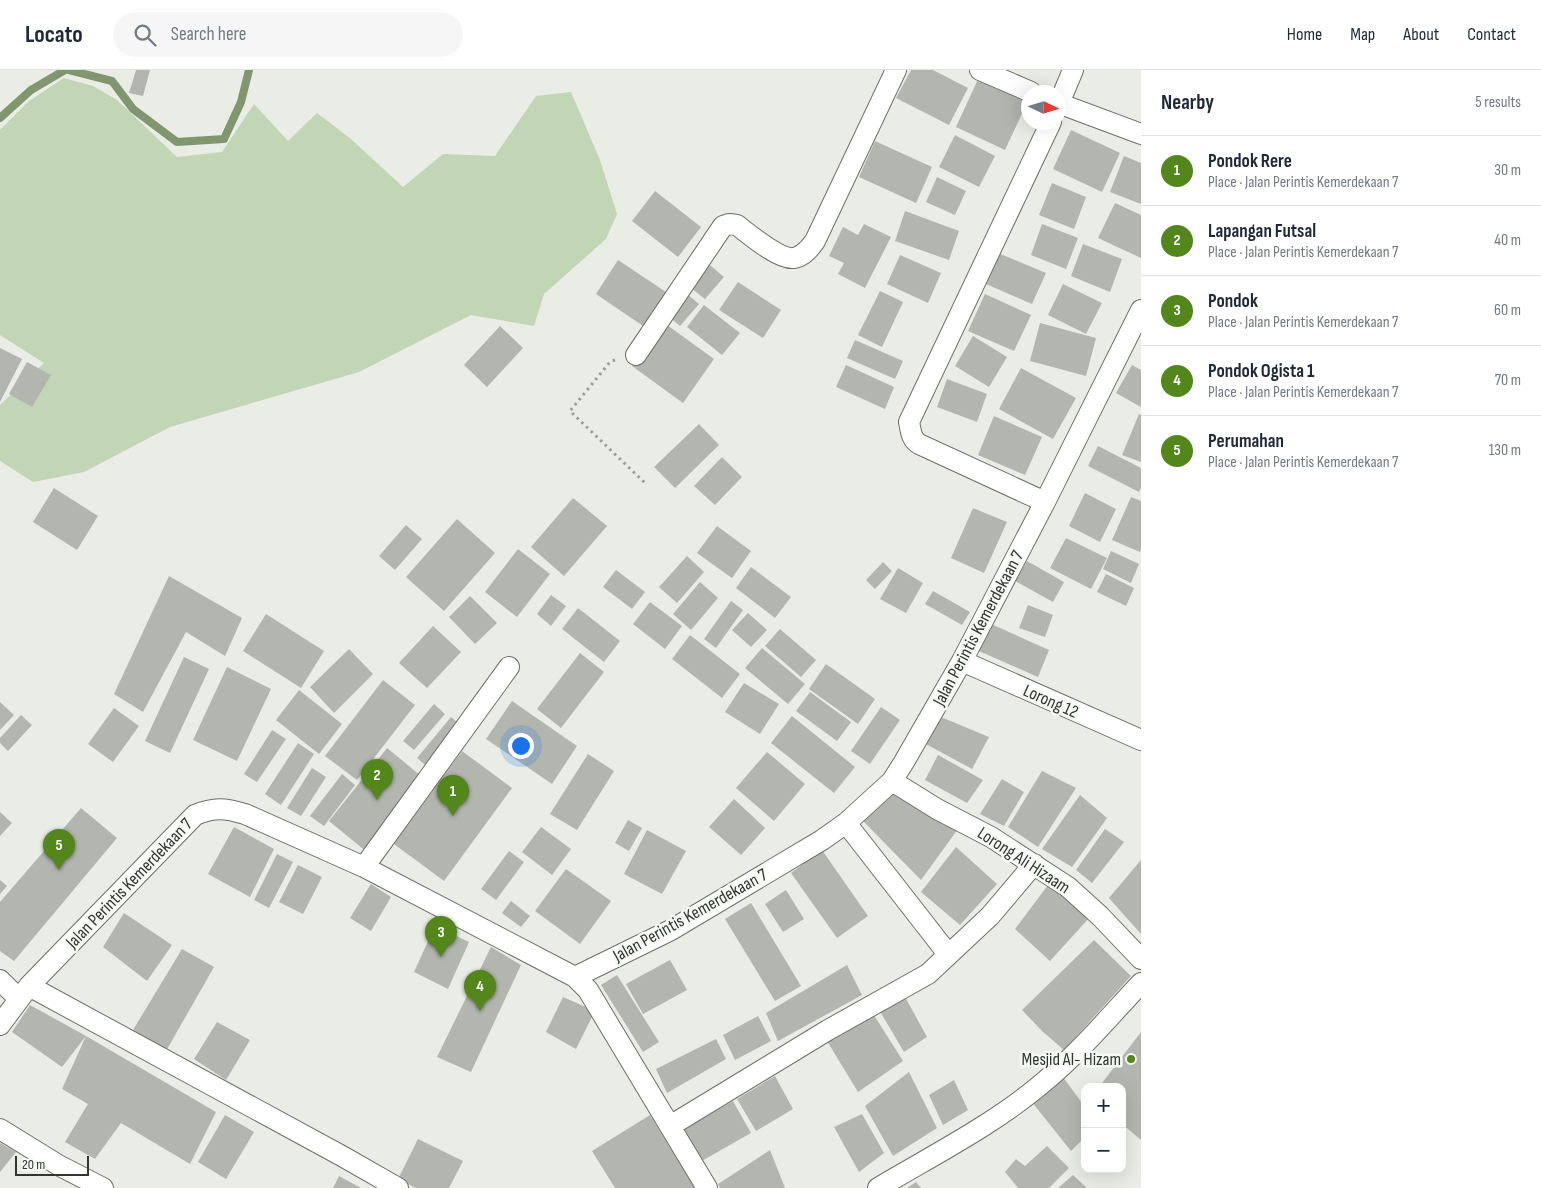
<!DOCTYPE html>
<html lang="en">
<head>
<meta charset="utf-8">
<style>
	body { margin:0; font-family:"Sofia Sans Condensed",sans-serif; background:#f6f6f7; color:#1f2937 }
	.controls { position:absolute; right:15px; bottom:15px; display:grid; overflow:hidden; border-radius:10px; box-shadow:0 5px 20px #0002 }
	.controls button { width:45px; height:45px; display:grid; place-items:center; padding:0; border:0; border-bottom:1px solid #e0e1e3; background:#fff; color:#1f2937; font:25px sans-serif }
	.compass { position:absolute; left:1021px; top:15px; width:45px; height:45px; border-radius:50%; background:#fff; box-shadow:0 5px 20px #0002; rotate:94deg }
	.scale { position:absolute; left:15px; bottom:12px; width:74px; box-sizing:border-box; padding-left:5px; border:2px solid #333532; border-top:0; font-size:14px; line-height:18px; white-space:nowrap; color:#333532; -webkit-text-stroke:4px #f6faf4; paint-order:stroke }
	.you { position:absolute; left:520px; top:675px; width:18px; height:18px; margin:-12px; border:4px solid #fff; border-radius:50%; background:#1a73e8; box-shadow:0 0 0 8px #1a73e833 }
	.badge { display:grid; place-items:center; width:32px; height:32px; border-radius:50%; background:#53861b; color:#fff; font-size:16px; font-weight:700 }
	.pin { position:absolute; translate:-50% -41px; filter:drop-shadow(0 1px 2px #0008) }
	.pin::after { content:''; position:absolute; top:26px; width:18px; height:15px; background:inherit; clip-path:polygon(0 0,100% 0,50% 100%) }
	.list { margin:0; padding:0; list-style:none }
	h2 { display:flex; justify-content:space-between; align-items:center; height:65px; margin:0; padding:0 20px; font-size:21px }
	h2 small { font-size:16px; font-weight:400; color:#747a83 }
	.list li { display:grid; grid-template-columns:32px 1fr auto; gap:15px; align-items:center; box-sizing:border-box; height:70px; padding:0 20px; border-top:1px solid #e0e1e3 }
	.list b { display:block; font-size:19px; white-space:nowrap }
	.list p { margin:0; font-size:16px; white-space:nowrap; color:#747a83 }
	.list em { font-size:16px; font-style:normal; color:#747a83 }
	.icon { flex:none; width:28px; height:28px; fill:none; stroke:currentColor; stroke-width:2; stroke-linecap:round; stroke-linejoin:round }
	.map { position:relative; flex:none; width:1141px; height:1118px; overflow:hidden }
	header { display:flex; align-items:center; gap:30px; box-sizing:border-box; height:70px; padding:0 25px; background:#fff; border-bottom:1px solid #e0e1e3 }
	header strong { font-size:24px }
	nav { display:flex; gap:28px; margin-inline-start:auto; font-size:18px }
	.search { width:350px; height:45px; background:#f6f6f7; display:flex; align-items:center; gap:12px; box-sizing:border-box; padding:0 18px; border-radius:28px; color:#747a83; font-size:19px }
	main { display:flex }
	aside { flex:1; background:#fff }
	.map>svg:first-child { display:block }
	.green { fill:#c2d5b4 }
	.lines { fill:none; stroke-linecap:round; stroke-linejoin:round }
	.stream { stroke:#7f966e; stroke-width:8 }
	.building { fill:#b2b6af }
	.minor-casing { stroke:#6d706a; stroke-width:22 }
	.path { stroke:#9a9d98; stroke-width:3; stroke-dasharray:2.5 4; stroke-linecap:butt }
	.minor { stroke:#fff; stroke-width:20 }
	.poi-dot { fill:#53861b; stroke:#f6faf4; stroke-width:2 }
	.labels { text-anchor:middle; stroke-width:5; stroke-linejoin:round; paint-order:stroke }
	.street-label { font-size:18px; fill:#333532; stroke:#f6faf4 }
	.poi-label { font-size:18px; fill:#333532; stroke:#f6faf4; text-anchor:end }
</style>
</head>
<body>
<header>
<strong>Locato</strong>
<div class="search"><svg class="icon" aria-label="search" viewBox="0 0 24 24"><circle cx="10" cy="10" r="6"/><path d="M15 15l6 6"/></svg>Search here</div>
<nav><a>Home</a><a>Map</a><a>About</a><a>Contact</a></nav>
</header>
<main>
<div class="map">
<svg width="1141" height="1118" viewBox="0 0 1141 1118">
	<rect width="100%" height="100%" fill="#e9ede6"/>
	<path class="green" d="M64,8L93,16L117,30L177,87L222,82L254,34L288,71L317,43L351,69L403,117L443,84L495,86L536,26L571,22L600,90L617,144L606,169L544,224L534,256L471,245L359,302L170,357L84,402L33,412L0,391V335L44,293L0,265V60L29,31Z"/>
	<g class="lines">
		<path class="stream" d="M69,0L112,11L133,39L177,72L224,69L241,32L249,0
			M0,48L31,20L65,0"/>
	</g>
	<path class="building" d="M136,0H150L143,26L129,23Z
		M911,0H933L968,18L949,55L896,28Z
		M979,7L1028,31L1005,80L956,57Z
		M1071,60L1120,83L1102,122L1053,99Z
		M955,65L995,86L979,117L939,97Z
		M875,71L932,97L916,133L859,107Z
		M1124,86L1141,93V134L1110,122Z
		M937,107L966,121L955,145L926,132Z
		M1052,113L1086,127L1074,159L1039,145Z
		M655,121L701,157L678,187L632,151Z
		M1115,133L1141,145V188L1098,168Z
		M905,141L959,161L949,190L895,171Z
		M864,154L891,167L865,218L838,204L844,193L829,186L843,157L858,165Z
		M1042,154L1078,168L1066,199L1031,185Z
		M1083,174L1122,189L1110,222L1071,206Z
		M998,183L1046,203L1032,234L986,214Z
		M900,185L941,203L928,233L887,214Z
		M618,190L669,224L646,258L596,224Z
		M705,191L724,207L705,229L686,214Z
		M738,212L781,240L763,268L719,240Z
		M1063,214L1102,233L1086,264L1048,245Z
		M880,221L903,232L882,277L858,265Z
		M686,223L699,234L680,256L668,246Z
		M985,224L1031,245L1014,281L968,261Z
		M704,235L740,263L722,285L687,257Z
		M663,252L714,289L683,333L632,296Z
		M1040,253L1096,268L1086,306L1030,291Z
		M500,256L523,278L487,317L464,295Z
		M973,266L1007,287L989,317L955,296Z
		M855,270L903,291L895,309L847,288Z
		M0,278L22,289L0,332Z
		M27,292L51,305L32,337L9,324Z
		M846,295L894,317L885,339L836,317Z
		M1132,295L1141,300V337L1116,323Z
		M1021,298L1076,328L1053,369L999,339Z
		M947,309L987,324L977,352L937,337Z
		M1139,344L1141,345V392L1122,385Z
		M994,346L1042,367L1025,405L978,385Z
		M699,354L719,375L675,418L654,397Z
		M1098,376L1141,398V418L1139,422L1088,396Z
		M722,387L742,407L715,435L694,416Z
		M54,418L98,446L77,480L33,452Z
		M1085,423L1116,439L1100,472L1069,456Z
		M1131,427L1141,431V479L1140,482L1112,470Z
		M573,428L607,456L564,506L531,477Z
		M973,438L1007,452L984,503L951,488Z
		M457,449L495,483L444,541L406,507Z
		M406,455L422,469L395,500L379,486Z
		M717,456L751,481L732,508L697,483Z
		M1066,468L1107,488L1091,519L1050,498Z
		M518,479L550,504L517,547L485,522Z
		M1111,481L1139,494L1131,513L1103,499Z
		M687,486L704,502L677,533L659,517Z
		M1027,491L1064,512L1053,532L1015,511Z
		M883,492L892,501L875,519L866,510Z
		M751,497L791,527L775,548L736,518Z
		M898,498L923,513L906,543L880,529Z
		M616,500L645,522L632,539L603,517Z
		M1106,504L1134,518L1126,536L1097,522Z
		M169,506L242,548L225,586L186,562L143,642L114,624Z
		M700,512L718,528L691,560L673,544Z
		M933,521L970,542L962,555L925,534Z
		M551,525L566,536L551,556L537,544Z
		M470,526L497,553L475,574L449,547Z
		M731,531L743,540L716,578L704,569Z
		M650,532L682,556L665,579L633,554Z
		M1028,535L1053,545L1045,567L1019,558Z
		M578,538L620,571L604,592L562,559Z
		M748,543L767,560L751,577L732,560Z
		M266,544L324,581L301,618L243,581Z
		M991,554L1049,580L1038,607L979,581Z
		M433,556L461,582L427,618L399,593Z
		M780,559L816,590L801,607L765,576Z
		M690,565L740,604L722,628L672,589Z
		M762,578L805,614L788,634L745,598Z
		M349,579L373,604L334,643L310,617Z
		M580,583L604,602L561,658L537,639Z
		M184,587L209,599L170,683L145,671Z
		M826,594L875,629L858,654L809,619Z
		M227,597L271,619L237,691L193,670Z
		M383,610L415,635L357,710L325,686Z
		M744,613L779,634L760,664L725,642Z
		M299,620L342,654L319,684L276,650Z
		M810,622L851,652L837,671L796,641Z
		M512,631L577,676L552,714L486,669Z
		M0,632L14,645L0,660Z
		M434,634L445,644L414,680L403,671Z
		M881,637L900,650L870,694L851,681Z
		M114,638L139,656L113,692L88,674Z
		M21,645L32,655L8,681L0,673V668Z
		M936,645L989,667L972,699L922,672Z
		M792,646L855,697L834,723L771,673Z
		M451,647L463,657L429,698L417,688Z
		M272,660L286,669L257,712L244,704Z
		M298,673L314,684L281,735L265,724Z
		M387,678L426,710L368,783L329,751Z
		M462,681L512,718L444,811L394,774Z
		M767,682L805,714L774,751L736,718Z
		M588,684L614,701L577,760L550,744Z
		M938,685L983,710L967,733L925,710Z
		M312,698L326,707L301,746L287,738Z
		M1042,701L1076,718L1038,777L1008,757Z
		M342,704L355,715L324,756L310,746Z
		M1002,709L1024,722L1004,756L980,744Z
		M898,719L958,759L921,810L863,751Z
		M1080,725L1107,748L1072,797L1042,779Z
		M734,729L765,758L741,785L709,757Z
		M81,738L117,768L14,891L0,881V832Z
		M0,742L12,753L0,766Z
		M628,750L642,758L629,781L615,773Z
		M234,757L274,779L250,827L208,804Z
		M541,757L571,779L552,805L522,782Z
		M1105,759L1124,772L1092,813L1076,800Z
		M647,760L686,781L662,824L624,804Z
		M956,777L997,814L960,855L921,822Z
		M822,780L868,846L837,868L791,803Z
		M509,781L524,792L496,830L481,819Z
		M277,784L293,792L269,838L254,830Z
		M1141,790V864L1109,828Z
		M298,795L322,807L303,844L279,832Z
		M566,799L611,831L580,874L535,841Z
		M0,810L7,816L0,824Z
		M1051,811L1090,847L1050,891L1015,859Z
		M371,814L391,827L371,861L350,848Z
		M786,820L804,849L783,862L765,834Z
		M511,831L530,846L521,857L502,843Z
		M751,833L801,916L775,931L725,849Z
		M124,843L172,875L147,911L103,877Z
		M435,856L469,872L448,919L414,902Z
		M1094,870L1131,906L1064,980L1042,961L1022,940Z
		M491,877L521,895L471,1002L437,987Z
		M182,879L214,897L166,981L133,960Z
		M670,890L687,920L643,944L626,914Z
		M847,895L862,925L778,971L766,943Z
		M617,905L659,972L643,982L601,915Z
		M904,925L927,967L904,982L878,938Z
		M563,927L595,941L576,979L546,962Z
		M30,935L86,966L62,997L12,962Z
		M872,942L903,991L858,1022L827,971Z
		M758,946L771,971L735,990L723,965Z
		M217,952L250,970L226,1010L194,989Z
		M1141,962V1070L1122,1054V1017H1099Z
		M86,966L216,1042L190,1094L121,1053L95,1089L65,1072L88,1034L62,1019Z
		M716,969L726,989L667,1023L656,999Z
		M909,1002L937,1058L893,1086L865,1036Z
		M775,1006L793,1039L756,1061L737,1029Z
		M1063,1007L1085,1037V1067L1071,1081L1031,1031Z
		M954,1010L968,1040L943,1055L929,1025Z
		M733,1031L751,1063L700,1092L683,1060Z
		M862,1044L884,1083L859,1102L834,1057Z
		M225,1045L254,1062L226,1109L198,1092Z
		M650,1045L695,1118H615L592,1081Z
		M418,1069L463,1091L449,1118H416L398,1109Z
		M0,1073L16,1082L0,1102Z
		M1047,1076L1069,1098L1049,1118H1018L1005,1102L1016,1089L1025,1096Z
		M770,1080L785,1118H720L718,1114Z
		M1073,1105L1087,1118H1058Z
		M339,1106L361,1118H333Z
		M916,1112L921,1118H907Z"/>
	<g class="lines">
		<g class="minor-casing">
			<path id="minor" d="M980,0L1031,22
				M1058,33L1141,64
				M1058,36L1073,0
				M636,285L723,156L729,154L737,155C749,164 779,190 794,188C804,186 810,178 815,171L896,0
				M1045,432L919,374C911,369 911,361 909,352L1051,52
				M962,591L1141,670
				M892,711L937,739L991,767L1068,817L1100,846L1141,889
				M846,753L948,884
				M364,797L509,597
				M575,907L671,860L822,770L846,753L892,711L904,692L962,591L1045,432L1141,240
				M0,910L19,929
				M29,916L342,1086L398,1118
				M0,955L29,916L195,745C214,737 225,738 245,744L364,797L575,907L588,920L597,935L707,1118
				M670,1056L828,960L928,904L990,846L1034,794
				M0,1059L60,1096L103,1118
				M878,1118C935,1084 995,1054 1045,1011C1080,982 1110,946 1141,913"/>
		</g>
		<path class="path" d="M615,290L610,292L570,341L646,414"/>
		<use href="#minor" class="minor"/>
	</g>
	<circle class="poi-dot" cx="1131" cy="989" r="5"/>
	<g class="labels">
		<g class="street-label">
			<text transform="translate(978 558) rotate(-62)" y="6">Jalan Perintis Kemerdekaan 7</text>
			<text transform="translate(1051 631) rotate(24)" y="6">Lorong 12</text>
			<text transform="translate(1024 790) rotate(33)" y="6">Lorong Ali Hizaam</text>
			<text transform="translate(129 813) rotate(-46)" y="6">Jalan Perintis Kemerdekaan 7</text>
			<text transform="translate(690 845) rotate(-29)" y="6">Jalan Perintis Kemerdekaan 7</text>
		</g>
		<g class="poi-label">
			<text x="1121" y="995">Mesjid Al- Hizam</text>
		</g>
	</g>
</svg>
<div class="controls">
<button>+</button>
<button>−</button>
</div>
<svg class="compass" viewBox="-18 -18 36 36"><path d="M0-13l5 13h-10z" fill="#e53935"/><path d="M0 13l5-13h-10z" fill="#747a83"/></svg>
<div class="scale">20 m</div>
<div class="you"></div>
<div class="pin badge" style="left:453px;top:746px">1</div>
<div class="pin badge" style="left:377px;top:730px">2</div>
<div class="pin badge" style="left:441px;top:887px">3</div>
<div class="pin badge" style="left:480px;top:941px">4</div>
<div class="pin badge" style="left:59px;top:800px">5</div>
</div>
<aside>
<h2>Nearby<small>5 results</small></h2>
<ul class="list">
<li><span class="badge">1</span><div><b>Pondok Rere</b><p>Place · Jalan Perintis Kemerdekaan 7</p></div><em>30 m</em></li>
<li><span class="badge">2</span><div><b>Lapangan Futsal</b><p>Place · Jalan Perintis Kemerdekaan 7</p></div><em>40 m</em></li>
<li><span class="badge">3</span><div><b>Pondok</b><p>Place · Jalan Perintis Kemerdekaan 7</p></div><em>60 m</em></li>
<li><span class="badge">4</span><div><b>Pondok Ogista 1</b><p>Place · Jalan Perintis Kemerdekaan 7</p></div><em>70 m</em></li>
<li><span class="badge">5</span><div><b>Perumahan</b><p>Place · Jalan Perintis Kemerdekaan 7</p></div><em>130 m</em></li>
</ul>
</aside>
</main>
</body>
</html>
